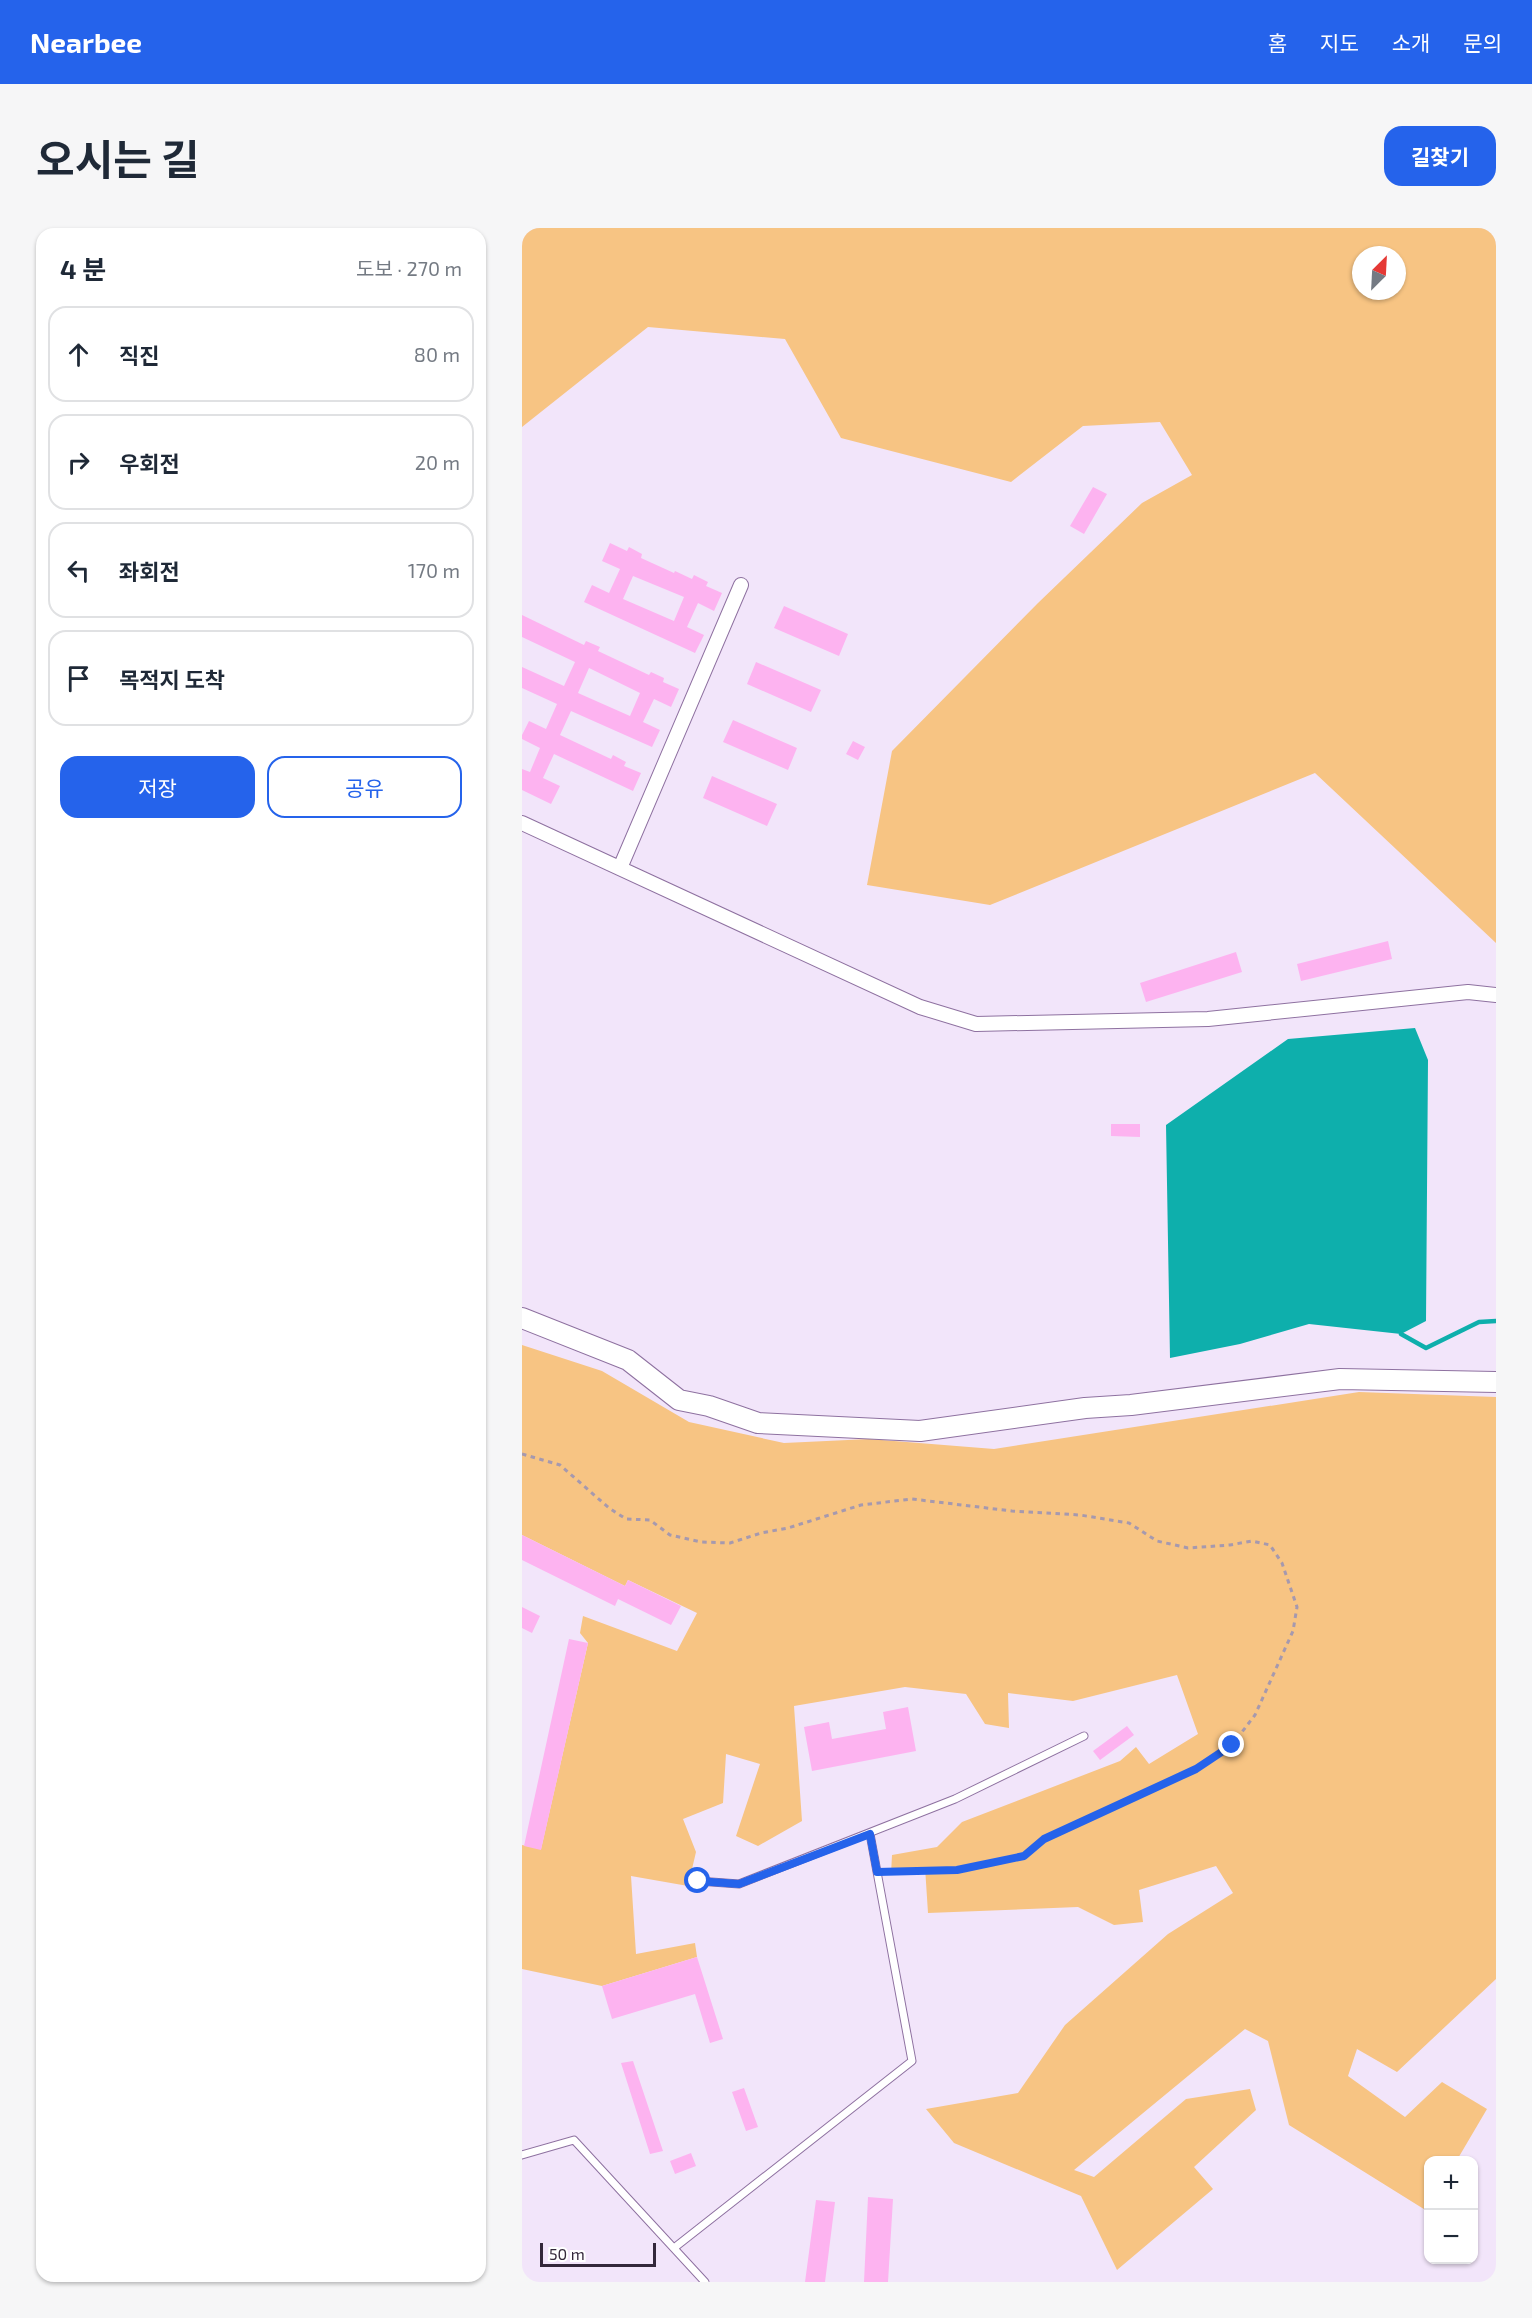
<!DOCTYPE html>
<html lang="ko">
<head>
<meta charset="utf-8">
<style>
	body { margin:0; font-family:"Exo 2","Noto Sans KR",sans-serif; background:#f6f6f7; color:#1f2937 }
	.controls { position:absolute; right:18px; bottom:18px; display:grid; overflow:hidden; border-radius:12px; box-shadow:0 2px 4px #0004 }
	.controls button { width:54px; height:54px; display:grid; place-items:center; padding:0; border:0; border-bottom:2px solid #e0e1e3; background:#fff; color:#1f2937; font:30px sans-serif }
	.compass { position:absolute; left:830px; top:18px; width:54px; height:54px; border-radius:50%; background:#fff; box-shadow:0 2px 4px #0004; rotate:24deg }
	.scale { position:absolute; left:18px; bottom:15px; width:116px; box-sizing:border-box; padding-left:6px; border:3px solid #33273a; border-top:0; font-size:16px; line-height:21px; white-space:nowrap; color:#33273a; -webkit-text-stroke:4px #fff; paint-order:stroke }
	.stop { position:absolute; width:18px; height:18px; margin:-14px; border:4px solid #2563eb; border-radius:50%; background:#fff }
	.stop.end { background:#2563eb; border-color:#fff; box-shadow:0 2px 6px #0008 }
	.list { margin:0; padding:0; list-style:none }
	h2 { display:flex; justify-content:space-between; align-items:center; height:78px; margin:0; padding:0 24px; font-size:26px }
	h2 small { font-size:20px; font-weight:400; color:#747a83 }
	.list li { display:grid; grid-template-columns:39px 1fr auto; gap:18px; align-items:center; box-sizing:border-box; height:96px; margin:0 12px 12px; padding:0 12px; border:2px solid #e0e1e3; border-radius:18px }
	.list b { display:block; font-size:22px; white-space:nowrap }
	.list em { font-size:20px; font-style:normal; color:#747a83 }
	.actions { display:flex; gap:12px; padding:18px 24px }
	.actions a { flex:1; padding:14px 0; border:2px solid #2563eb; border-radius:18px; text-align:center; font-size:21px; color:#2563eb }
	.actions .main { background:#2563eb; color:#fff }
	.icon { flex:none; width:33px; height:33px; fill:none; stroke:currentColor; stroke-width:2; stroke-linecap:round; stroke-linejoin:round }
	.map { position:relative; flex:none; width:974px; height:2054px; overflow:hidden; border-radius:18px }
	header { display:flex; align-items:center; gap:36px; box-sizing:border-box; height:84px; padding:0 30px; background:#2563eb; color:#fff }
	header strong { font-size:28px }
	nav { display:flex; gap:33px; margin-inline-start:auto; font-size:21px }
	.intro { display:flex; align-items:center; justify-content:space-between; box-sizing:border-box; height:144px; padding:0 36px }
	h1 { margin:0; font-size:42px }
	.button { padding:15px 27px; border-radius:18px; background:#2563eb; color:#fff; font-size:21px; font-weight:700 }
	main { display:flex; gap:36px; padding:0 36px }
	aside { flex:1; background:#fff; border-radius:18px; box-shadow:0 2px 4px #0004 }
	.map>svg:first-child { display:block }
	.green { fill:#f7c483; fill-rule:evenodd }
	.water { fill:#0eafac }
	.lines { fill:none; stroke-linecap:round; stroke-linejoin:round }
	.stream { stroke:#0eafac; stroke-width:4.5 }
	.building { fill:#fdb3f0; fill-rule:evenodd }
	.lane-casing { stroke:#8e71a0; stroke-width:9 }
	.street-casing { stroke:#8e71a0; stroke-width:16 }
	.secondary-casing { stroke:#8e71a0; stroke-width:22 }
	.path { stroke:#a699ae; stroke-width:3; stroke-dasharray:4.5 4.5; stroke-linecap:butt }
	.lane { stroke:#fff; stroke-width:7 }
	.street { stroke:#fff; stroke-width:14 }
	.secondary { stroke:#fff; stroke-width:20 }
	.route { stroke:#2563eb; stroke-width:8 }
</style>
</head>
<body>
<header>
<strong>Nearbee</strong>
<nav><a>홈</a><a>지도</a><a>소개</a><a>문의</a></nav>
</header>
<div class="intro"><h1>오시는 길</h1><a class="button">길찾기</a></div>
<main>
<aside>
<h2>4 분<small>도보 · 270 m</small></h2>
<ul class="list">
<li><svg class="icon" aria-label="ahead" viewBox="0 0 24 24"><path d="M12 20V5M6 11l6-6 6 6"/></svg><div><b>직진</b></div><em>80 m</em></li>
<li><svg class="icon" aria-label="right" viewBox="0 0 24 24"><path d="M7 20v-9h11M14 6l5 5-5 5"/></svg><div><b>우회전</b></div><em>20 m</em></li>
<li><svg class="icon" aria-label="left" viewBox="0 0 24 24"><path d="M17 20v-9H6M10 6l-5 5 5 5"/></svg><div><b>좌회전</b></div><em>170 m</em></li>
<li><svg class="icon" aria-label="arrive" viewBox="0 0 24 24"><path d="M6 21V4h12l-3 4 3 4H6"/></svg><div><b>목적지 도착</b></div></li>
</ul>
<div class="actions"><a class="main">저장</a><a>공유</a></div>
</aside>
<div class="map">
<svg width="974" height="2054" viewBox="0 0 974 2054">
	<rect width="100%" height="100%" fill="#f2e5fa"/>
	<path class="green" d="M0,0H974V715L793,545L468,677L345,657L370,523L516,375L620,275L670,247L638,194L561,198L489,254L319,210L263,111L126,99L0,199ZM839,27H875V63H839Z
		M0,1117L80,1143L167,1194L262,1215L347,1211L472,1221L837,1164L974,1169V1751L875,1844L835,1821L826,1848L883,1889L920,1854L965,1881L935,1932H906L905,1983L767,1897L746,1813L723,1801L552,1942L572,1949L664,1871L728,1861L734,1882L672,1939L691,1961L595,2042L559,1968L432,1915L404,1881L496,1865L543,1797L646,1706L711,1665L694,1638L617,1662L621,1694L592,1697L556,1679L406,1685L403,1639L369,1646L370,1627L415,1619L440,1594L598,1533L614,1519L627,1536L676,1506L655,1447L551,1473L486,1465L487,1500L463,1496L444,1466L383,1459L272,1478L280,1593L236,1618L214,1608L238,1536L204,1526L201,1575L161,1591L174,1624L166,1658L109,1648L114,1726L173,1715L175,1729L80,1758L0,1741V1617L19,1621L66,1415L58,1405L61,1388L155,1423L175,1385L106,1352L103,1358L0,1307Z"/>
	<path class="water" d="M893,800L906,832L904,1093L879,1106L787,1096L718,1116L648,1130L644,897L766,811Z"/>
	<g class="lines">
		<path class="stream" d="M879,1106L904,1120L957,1094L974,1093"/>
	</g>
	<path class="building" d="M571,259L585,266L562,306L548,298Z
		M88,315L105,323L107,319L120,326L119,330L152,345L153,343L170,351L172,347L186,354L184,358L200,365L192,383L176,375L165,399L182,407L173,425L62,374L70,357L87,365L98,341L80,333ZM111,348L162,369L152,393L101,371Z
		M262,378L326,406L317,428L252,400Z
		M0,387L62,417L64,413L78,419L76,423L127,447L129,444L142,450L141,454L157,461L149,479L132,471L121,494L138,502L130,519L49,483L38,507L89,531L91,527L104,534L102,538L119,545L111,563L32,526L21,550L38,558L29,576L0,562V541L8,544L18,520L0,511V507L7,493L24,501L35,476L0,460V439L42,458L53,434L0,409ZM67,440L118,465L108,488L56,465Z
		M234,434L299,462L289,484L225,456Z
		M211,492L275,520L266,542L201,514Z
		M331,513L343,519L336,532L324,526Z
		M190,548L255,576L245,598L181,570Z
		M866,713L870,731L779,753L775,736Z
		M714,724L720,744L624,774L618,755Z
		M589,896H618V909L589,908Z
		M0,1307L103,1358L106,1352L159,1378L149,1397L96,1371L93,1378L0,1332Z
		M0,1379L18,1388L10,1405L0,1400Z
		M47,1411L66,1415L19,1622L2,1618Z
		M386,1479L394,1523L290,1543L282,1499L307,1494L310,1511L364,1501L361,1484Z
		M605,1498L612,1507L578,1532L571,1523Z
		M175,1729L201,1811L188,1815L173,1766L90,1791L80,1758Z
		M111,1833L141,1923L128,1926L99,1835Z
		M222,1860L236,1899L224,1903L210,1864Z
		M169,1925L174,1938L153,1946L148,1933Z
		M346,1969L371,1971L366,2054H342Z
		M294,1972L313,1974L303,2054H283Z"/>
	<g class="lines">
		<g class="lane-casing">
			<path id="lane" d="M176,1653L217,1656L433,1571L562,1508
				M0,1927L52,1912L183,2054
				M152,2020L390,1833L348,1606"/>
		</g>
		<g class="street-casing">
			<path id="street" d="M0,595L398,779L454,796L686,791L946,764L974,767
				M98,640L219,357"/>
		</g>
		<g class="secondary-casing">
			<path id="secondary" d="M0,1090L106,1132L157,1172L187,1178L236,1195L398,1203L563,1180L609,1177L818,1151L974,1154"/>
		</g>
		<path class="path" d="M0,1226L38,1237L87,1280L104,1291L128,1292L148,1307L179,1314L208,1315L239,1305L266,1300L339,1277L390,1271L490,1283L558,1287L607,1295L635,1313L666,1320L708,1317L730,1313L748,1317L760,1335L775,1379L771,1403L733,1487L710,1517L674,1541L522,1611L502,1628L478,1635L435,1642L366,1644"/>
		<use href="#lane" class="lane"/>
		<use href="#street" class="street"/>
		<use href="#secondary" class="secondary"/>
	</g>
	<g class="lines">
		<path class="route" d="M176,1653L217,1656L348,1606L355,1644L435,1642L502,1628L522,1611L674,1541L710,1517"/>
	</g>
</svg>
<div class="controls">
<button>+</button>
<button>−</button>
</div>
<svg class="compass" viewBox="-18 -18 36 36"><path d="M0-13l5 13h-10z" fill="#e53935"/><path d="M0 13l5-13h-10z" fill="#747a83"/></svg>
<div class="scale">50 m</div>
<div class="stop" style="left:176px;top:1653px"></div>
<div class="stop end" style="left:710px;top:1517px"></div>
</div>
</main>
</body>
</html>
